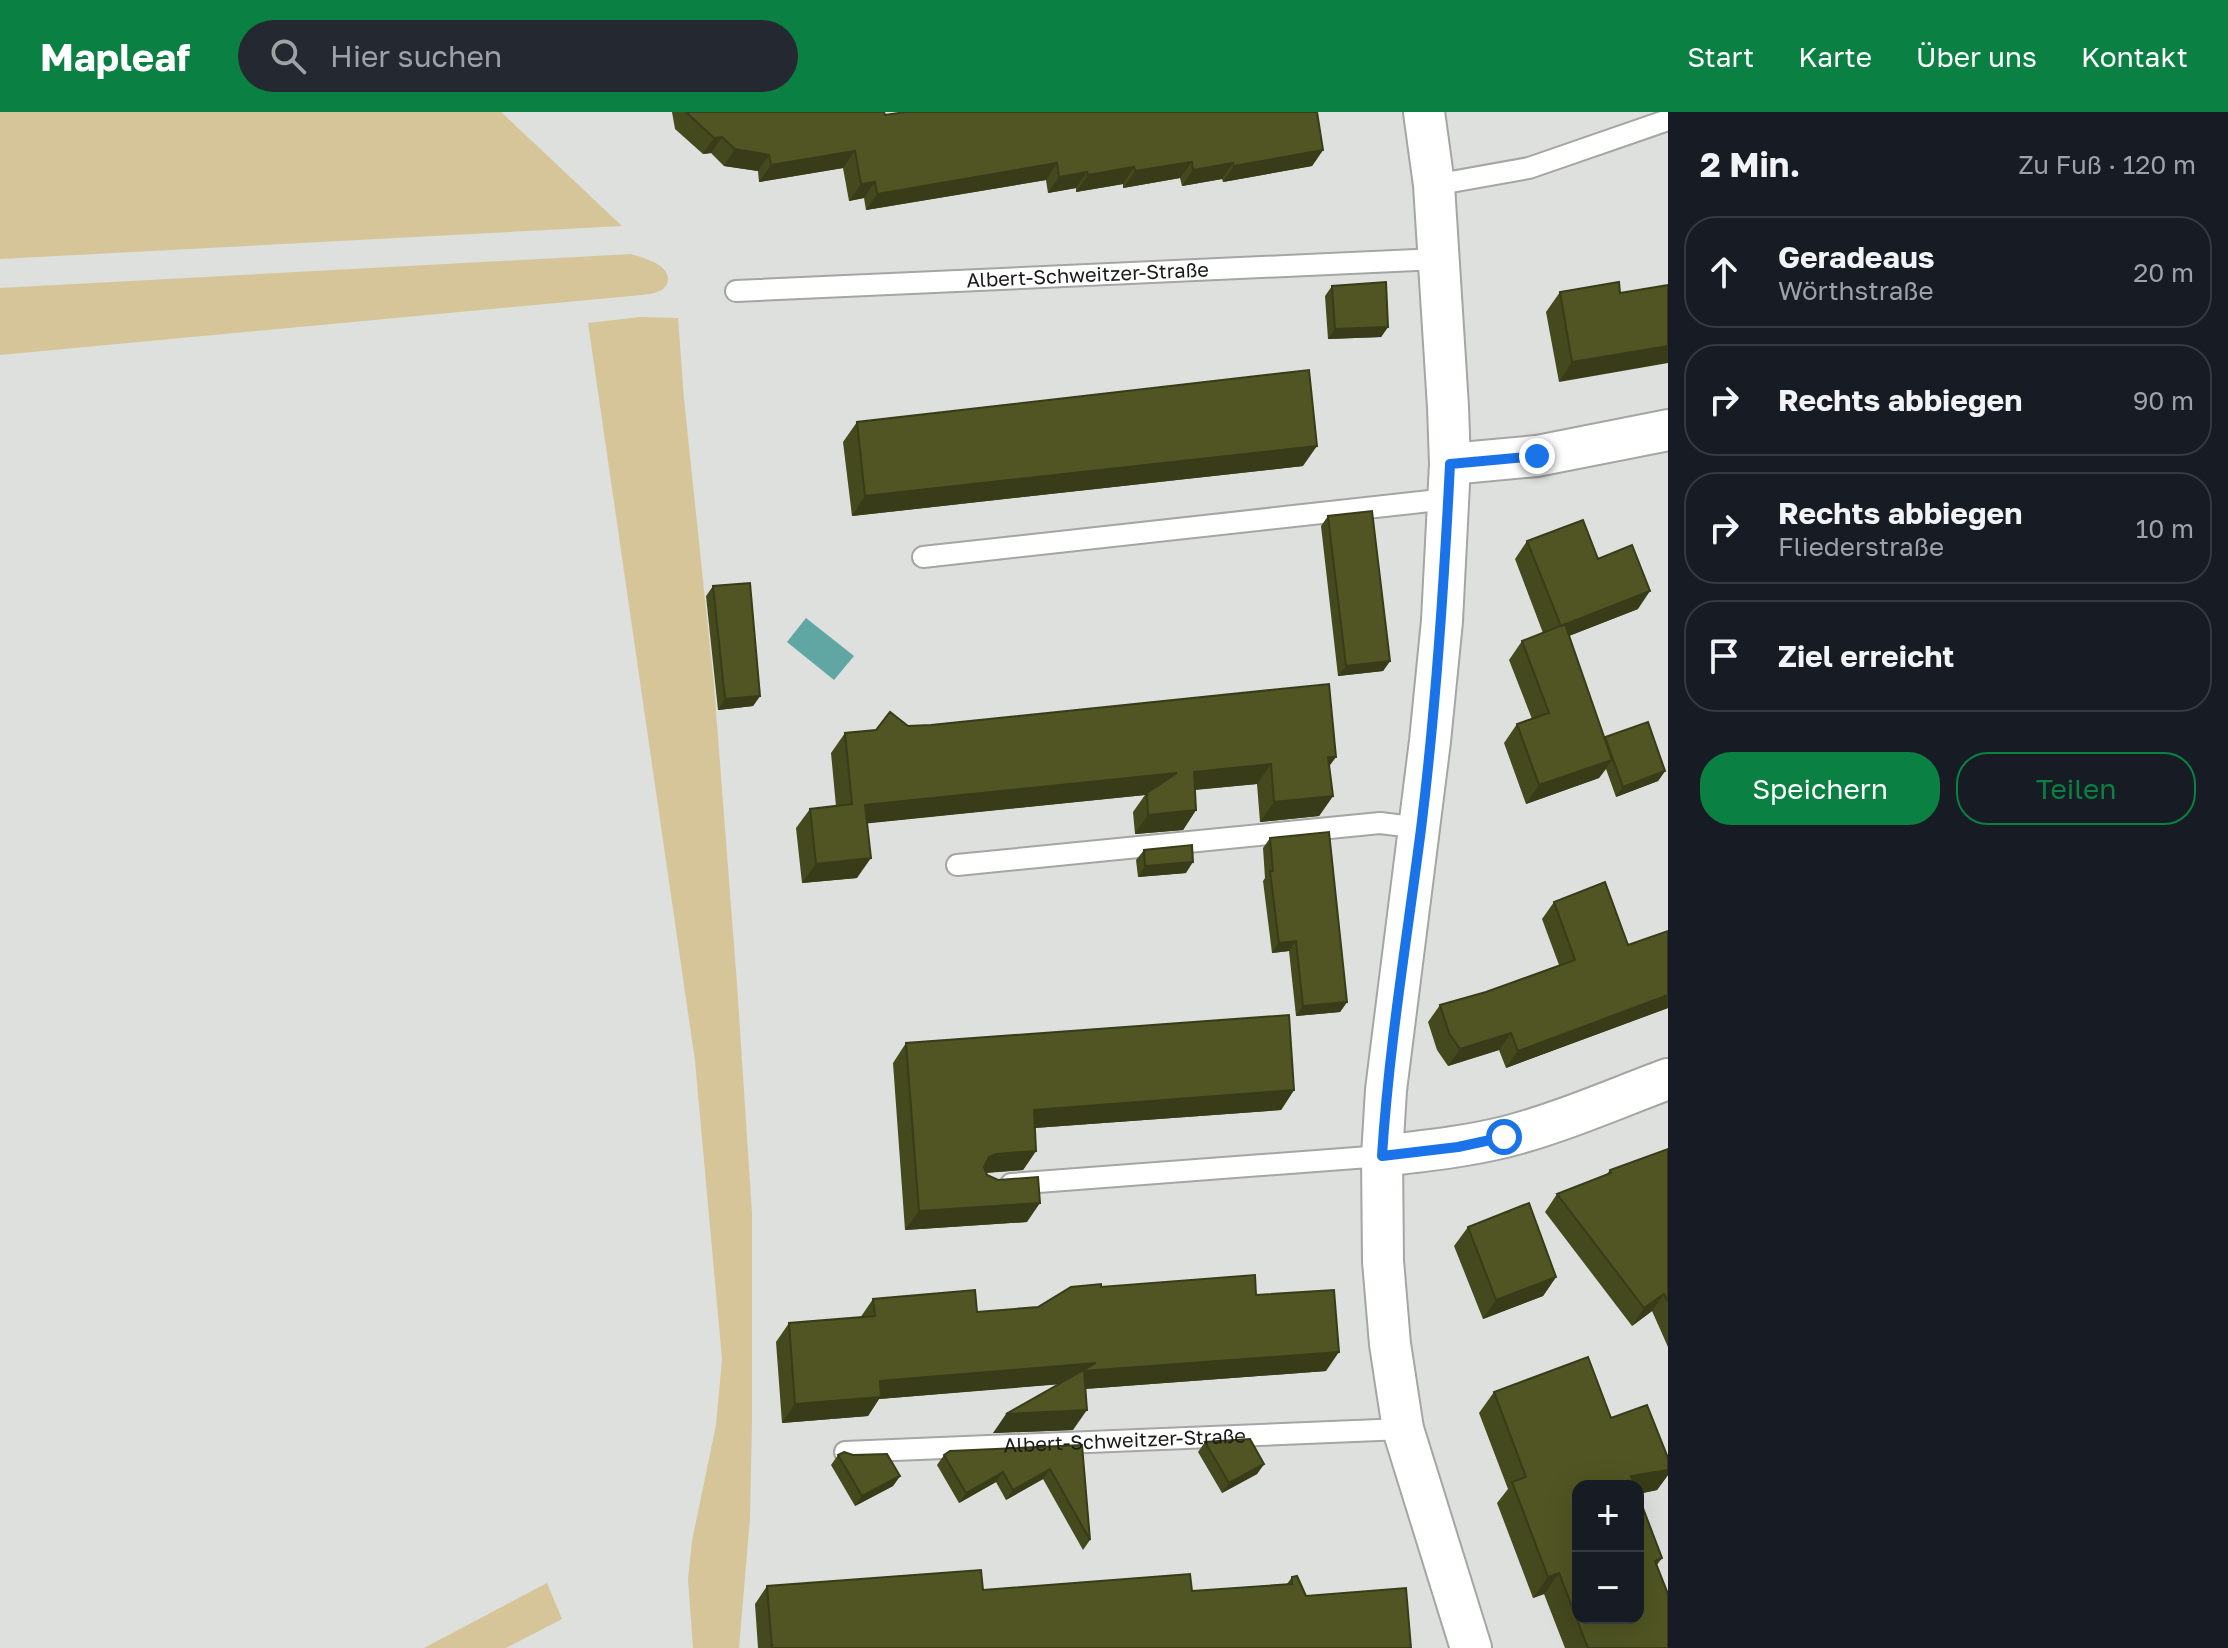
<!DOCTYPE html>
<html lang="de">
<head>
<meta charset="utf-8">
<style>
	body { margin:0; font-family:"Golos Text",sans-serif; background:#242831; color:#f1f3f6 }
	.controls { position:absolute; right:24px; bottom:24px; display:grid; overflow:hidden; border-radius:16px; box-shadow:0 8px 32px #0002 }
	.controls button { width:72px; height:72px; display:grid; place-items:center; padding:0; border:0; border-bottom:2px solid #363941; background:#171b24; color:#f1f3f6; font:40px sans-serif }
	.stop { position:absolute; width:24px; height:24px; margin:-18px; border:6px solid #1a73e8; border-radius:50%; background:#fff }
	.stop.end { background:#1a73e8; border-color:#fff; box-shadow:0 2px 8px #0008 }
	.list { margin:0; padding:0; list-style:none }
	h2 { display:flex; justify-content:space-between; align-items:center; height:104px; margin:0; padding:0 32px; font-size:34px }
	h2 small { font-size:26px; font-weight:400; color:#9ea1a6 }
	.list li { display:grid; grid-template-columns:52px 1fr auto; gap:24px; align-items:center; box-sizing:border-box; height:112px; margin:0 16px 16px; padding:0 16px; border:2px solid #363941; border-radius:32px }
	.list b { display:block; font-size:30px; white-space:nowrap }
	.list p { margin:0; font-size:26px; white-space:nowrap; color:#9ea1a6 }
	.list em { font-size:26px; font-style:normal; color:#9ea1a6 }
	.actions { display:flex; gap:16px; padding:24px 32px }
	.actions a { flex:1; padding:18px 0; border:2px solid #0b8043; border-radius:32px; text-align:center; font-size:28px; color:#0b8043 }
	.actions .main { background:#0b8043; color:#fff }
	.icon { flex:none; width:44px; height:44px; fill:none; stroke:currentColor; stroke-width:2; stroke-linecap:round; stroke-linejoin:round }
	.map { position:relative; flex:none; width:1668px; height:1536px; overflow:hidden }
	header { display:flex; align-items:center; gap:48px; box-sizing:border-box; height:112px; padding:0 40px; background:#0b8043; color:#fff }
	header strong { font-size:38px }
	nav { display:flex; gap:44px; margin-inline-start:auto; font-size:28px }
	.search { width:560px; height:72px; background:#242831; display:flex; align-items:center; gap:20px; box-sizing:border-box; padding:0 28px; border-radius:44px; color:#9ea1a6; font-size:30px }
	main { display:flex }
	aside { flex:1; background:#171b24 }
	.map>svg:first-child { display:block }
	.green { fill:#d6c599 }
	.water { fill:#60a6a2 }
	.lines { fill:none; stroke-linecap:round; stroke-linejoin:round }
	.service-casing { stroke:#a3a6a2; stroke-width:24 }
	.minor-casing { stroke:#a3a6a2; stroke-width:44 }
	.service { stroke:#fff; stroke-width:20 }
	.minor { stroke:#fff; stroke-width:40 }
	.wall { fill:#45491e }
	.shaded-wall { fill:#383c18 }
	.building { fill:#505523; stroke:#383c18; stroke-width:2 }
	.route { stroke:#1a73e8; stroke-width:10 }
	.labels { text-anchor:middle; stroke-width:8; stroke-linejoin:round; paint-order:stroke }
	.street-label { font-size:20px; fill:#191a19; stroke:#fff }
</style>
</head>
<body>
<header>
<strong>Mapleaf</strong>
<div class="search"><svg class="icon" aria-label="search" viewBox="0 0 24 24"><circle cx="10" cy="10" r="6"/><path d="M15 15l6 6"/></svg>Hier suchen</div>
<nav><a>Start</a><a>Karte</a><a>Über uns</a><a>Kontakt</a></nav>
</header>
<main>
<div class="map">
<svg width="1668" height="1536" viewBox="0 0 1668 1536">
	<rect width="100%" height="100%" fill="#dde0dd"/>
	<path class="green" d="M0,0H501L622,114L0,147Z
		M631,142C643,146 674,153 667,172C665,176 661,179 657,180C649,183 639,183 631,184L0,243V176Z
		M640,205L678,206L684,287L714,573L737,872L752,1101V1308L750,1406L739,1536H693L688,1467L692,1429L716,1313L722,1247L695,949L588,211Z
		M547,1471L562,1507L506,1536H424Z"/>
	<path class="water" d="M806,506L854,544L834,568L787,530Z"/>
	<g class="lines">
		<g class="service-casing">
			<g id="service">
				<path d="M1434,73L1529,56L1668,8"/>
				<path id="s1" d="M736,179L1438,147"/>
				<path d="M923,445L1448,387"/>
				<path d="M957,753L1380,711L1421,716"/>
				<path d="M1011,1072L1382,1044"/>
				<path id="s2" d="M845,1340L1403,1317"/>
			</g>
		</g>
		<g class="minor-casing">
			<path id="minor" d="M1424,0L1434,73L1448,295L1450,352L1442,509L1430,629L1386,978L1382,1044L1383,1149L1390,1232L1403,1317L1471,1536
				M1450,352L1537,344L1668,318
				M1382,1044C1423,1039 1464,1035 1505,1025C1560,1011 1614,987 1668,967"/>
		</g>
		<use href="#service" class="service"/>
		<use href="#minor" class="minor"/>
	</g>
	<path class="wall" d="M672,0H884L885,3L1323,38L1312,54L1223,70L1222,67L1182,74L1180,66L1123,76V72L1076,80V76L1048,81L1046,68L866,98L864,86L849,89L843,56L759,70L758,59L724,54L711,41L703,42L675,17Z
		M1668,173L1559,270L1546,200L1560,180L1620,181Z
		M1332,174L1388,215L1381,225L1328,227L1325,184Z
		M857,310L1303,354L852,404L843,330Z
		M1328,404L1390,549L1383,559L1338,564L1321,414Z
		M1527,429L1598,447L1638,497L1569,524L1604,626L1665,659L1658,669L1616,685L1606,657L1599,666L1526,692L1504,631L1517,612L1532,607L1509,548L1522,529L1543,521L1515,447Z
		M713,474L760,584L753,594L718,598L706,484Z
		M908,614L1336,645L1329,654L1333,684L1319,704L1260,710L1257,672L1195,678L1196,698L1183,718L1135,722L1133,700L1145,683L867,711L857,766L802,771L796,716L810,697L836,694L831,641L845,621Z
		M1270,726L1347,890L1340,900L1296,904L1289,839L1272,841L1263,769L1265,766L1263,736Z
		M1144,738L1186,761L1138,765L1136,748Z
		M1554,790L1628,833L1668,819V896L1506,956L1499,938L1448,954L1437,938L1428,910L1440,893L1486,880L1559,853L1542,807Z
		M906,931L1294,978L1281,998L1035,1016L1036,1039L1023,1058L986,1061L1027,1110L905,1118L893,951Z
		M1668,1037V1235L1652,1199L1632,1214L1545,1100L1557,1082L1606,1063L1610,1058Z
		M1468,1115L1556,1165L1543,1184L1483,1207L1454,1134Z
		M1101,1175L1256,1183L1326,1259L1085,1277L1073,1318L993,1321L1058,1272L879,1287L868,1304L782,1311L776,1230L789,1211L860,1206L873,1187L977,1200L1038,1195Z
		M1494,1280L1611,1306L1668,1346V1363L1657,1378L1638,1382L1662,1446L1657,1453L1668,1536H1565L1544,1482L1533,1486L1497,1391L1508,1377L1479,1301Z
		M1205,1330L1264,1352L1257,1362L1222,1381L1198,1340Z
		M1082,1333L1090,1428L1083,1438L1043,1367L1006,1388L996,1370L959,1391L937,1353L944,1343Z
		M838,1343L900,1364L893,1374L855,1394L831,1353Z
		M1292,1465L1306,1484L1411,1536H758L755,1492L767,1474L983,1478L1192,1479L1287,1472Z"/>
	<path class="shaded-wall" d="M722,25L711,41L703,42L714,26Z
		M735,37L769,43L758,59L724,54Z
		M1323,38L1312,54L1223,70L1234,54Z
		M855,39L843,56L759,70L771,53Z
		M1192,50L1180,66L1123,76L1135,59Z
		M1057,51L1046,68L866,98L877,82Z
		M1233,51L1222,67L1182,74L1193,58Z
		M1134,55L1123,72L1076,80L1088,63Z
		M1087,60L1076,76L1048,81L1059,65Z
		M875,70L864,86L849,89L861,72Z
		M1388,215L1381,225L1328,227L1335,217Z
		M1668,234V251L1559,270L1572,250Z
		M1317,334L1303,354L852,404L865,384Z
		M1650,479L1638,497L1548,532L1561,514Z
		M1390,549L1383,559L1338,564L1346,554Z
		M760,584L753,594L718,598L725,587Z
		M1328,645H1336L1322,664Z
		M1612,648L1599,666L1526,692L1539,673Z
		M1271,652L1257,672L1180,679L1194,660Z
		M1665,659L1658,669L1616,685L1623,675Z
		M1177,661L1145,683L852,713L865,693Z
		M1333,684L1319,704L1260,710L1274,690Z
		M1196,698L1183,718L1135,722L1148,703Z
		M871,746L857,766L802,771L816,752Z
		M1193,750L1186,761L1138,765L1145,754Z
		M1296,829L1289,839L1272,841L1279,831Z
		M1668,883V896L1506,956L1518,939Z
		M1347,890L1340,900L1296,904L1303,894Z
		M1511,921L1499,938L1448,954L1460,937Z
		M1294,978L1281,998L1020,1017L1034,998Z
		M1036,1039L1023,1058L982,1061L989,1045L996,1042Z
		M1040,1091L1027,1110L905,1118L919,1099Z
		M1556,1165L1543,1184L1483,1207L1496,1188Z
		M1664,1182L1652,1199L1632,1214L1644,1196Z
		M1339,1240L1326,1259L1070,1278L1075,1271L879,1287L868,1304L782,1311L795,1292L880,1269L1096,1251Z
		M1087,1298L1073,1318L993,1321L1006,1302Z
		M1264,1352L1257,1362L1222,1381L1229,1371Z
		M1050,1357L1043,1367L1006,1388L1013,1378Z
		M1668,1358V1363L1657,1378L1638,1382V1374H1624L1631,1364Z
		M1003,1360L996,1370L959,1391L966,1381Z
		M900,1364L893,1374L855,1394L862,1384Z
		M1559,1461L1544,1482L1533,1486L1548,1465Z"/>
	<path class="building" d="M686,0H884L885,3L905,0H1317L1323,38L1234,54L1233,51L1193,58L1192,50L1135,59L1134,55L1088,63L1087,60L1059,65L1057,51L877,82L875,70L861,72L855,39L771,53L769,43L735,37L722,25L714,26Z
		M1386,170L1388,215L1335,217L1332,174Z
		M1619,170L1620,181L1668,173V234L1572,250L1560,180Z
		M1309,258L1317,334L865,384L857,310Z
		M1372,399L1390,549L1346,554L1328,404Z
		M1583,408L1598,447L1632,433L1650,479L1561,514L1527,429Z
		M750,471L760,584L725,587L713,474Z
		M1565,512L1612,648L1539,673L1517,612L1549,601L1522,529Z
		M1329,572L1336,645H1328L1333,684L1274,690L1271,652L1194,660L1196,698L1148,703L1147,681L1177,661L865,693L871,746L816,752L810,697L852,692L845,621L876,618L890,600L908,614L931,613Z
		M1648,610L1665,659L1623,675L1605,625Z
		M1329,720L1347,890L1303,894L1296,829L1279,831L1270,759H1273L1270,726Z
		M1192,733L1193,750L1145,754L1144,738Z
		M1605,770L1628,833L1668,819V883L1518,939L1511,921L1460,937L1449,921L1440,893L1486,880L1575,848L1554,790Z
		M1289,903L1294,978L1034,998L1036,1039L996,1042L989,1045L984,1055L987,1063L998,1068L1038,1065L1040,1091L919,1099L906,931Z
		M1668,1037V1190L1664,1182L1644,1196L1557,1082L1611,1061L1610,1058Z
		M1529,1091L1556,1165L1496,1188L1468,1115Z
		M1255,1163L1256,1183L1334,1178L1339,1240L1084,1259L1087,1298L1006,1302L1096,1251L880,1269L881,1285L795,1292L789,1211L875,1204L873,1187L975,1178L977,1200L1038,1195L1071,1175L1101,1172V1175Z
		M1588,1245L1611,1306L1647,1293L1668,1346V1358L1631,1364L1635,1374H1578V1506H1638V1383L1662,1446L1655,1449L1668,1482V1536H1588L1559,1461L1548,1465L1512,1370L1526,1365L1494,1280Z
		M1250,1327L1264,1352L1229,1371L1205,1330Z
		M1082,1333L1090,1428L1050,1357L1013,1378L1003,1360L966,1381L944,1343L950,1339Z
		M844,1340L853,1343L887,1342L900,1364L862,1384L838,1343Z
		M981,1458L983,1478L1190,1462L1192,1479L1292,1472V1465L1297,1464L1306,1484L1406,1476L1411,1536H772L767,1474Z"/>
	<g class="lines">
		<path class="route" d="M1504,1025L1458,1035L1382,1044C1389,934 1407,826 1421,717C1436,596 1444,474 1450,352L1537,344"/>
	</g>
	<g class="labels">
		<g class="street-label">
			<text dy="7" stroke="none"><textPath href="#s1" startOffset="352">Albert-Schweitzer-Straße</textPath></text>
			<text dy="7" stroke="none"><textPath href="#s2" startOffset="280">Albert-Schweitzer-Straße</textPath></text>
		</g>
	</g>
</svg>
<div class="controls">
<button>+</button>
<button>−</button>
</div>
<div class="stop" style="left:1504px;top:1025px"></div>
<div class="stop end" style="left:1537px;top:344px"></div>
</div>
<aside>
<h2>2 Min.<small>Zu Fuß · 120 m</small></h2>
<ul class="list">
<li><svg class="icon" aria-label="ahead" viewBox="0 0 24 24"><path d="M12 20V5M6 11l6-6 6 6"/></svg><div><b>Geradeaus</b><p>Wörthstraße</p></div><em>20 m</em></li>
<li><svg class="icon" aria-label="right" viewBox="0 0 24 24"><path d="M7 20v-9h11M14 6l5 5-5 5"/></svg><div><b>Rechts abbiegen</b></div><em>90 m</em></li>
<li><svg class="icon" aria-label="right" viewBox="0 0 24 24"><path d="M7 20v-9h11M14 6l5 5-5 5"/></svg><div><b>Rechts abbiegen</b><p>Fliederstraße</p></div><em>10 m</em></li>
<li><svg class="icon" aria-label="arrive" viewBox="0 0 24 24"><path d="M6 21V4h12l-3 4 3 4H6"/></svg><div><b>Ziel erreicht</b></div></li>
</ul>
<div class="actions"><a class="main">Speichern</a><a>Teilen</a></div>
</aside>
</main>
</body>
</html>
